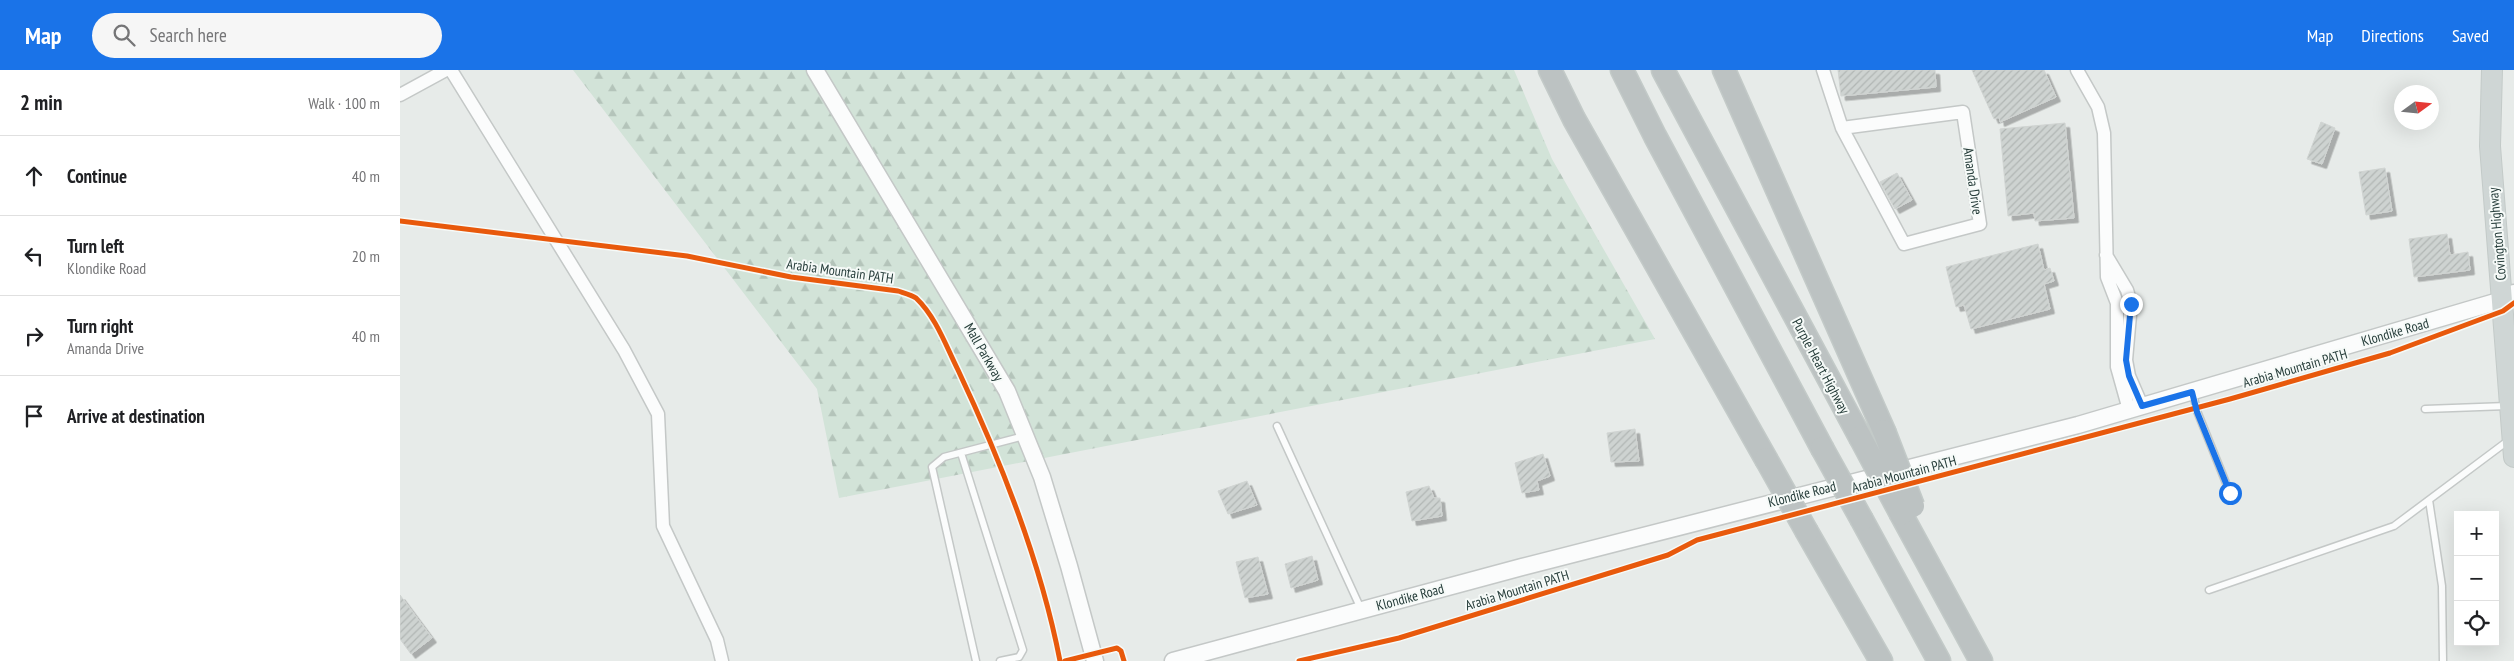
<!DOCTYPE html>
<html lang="en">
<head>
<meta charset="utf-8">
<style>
	body { margin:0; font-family:"PT Sans Narrow",sans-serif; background:#f6f6f6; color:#202124 }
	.controls { position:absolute; right:15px; bottom:15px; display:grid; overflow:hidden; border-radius:0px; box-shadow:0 5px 20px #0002 }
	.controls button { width:45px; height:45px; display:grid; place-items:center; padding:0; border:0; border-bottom:1px solid #e0e0e0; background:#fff; color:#202124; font:25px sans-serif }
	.compass { position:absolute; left:1994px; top:15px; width:45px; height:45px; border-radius:50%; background:#fff; box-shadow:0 5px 20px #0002; rotate:75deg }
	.stop { position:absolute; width:15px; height:15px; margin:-11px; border:4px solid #1a73e8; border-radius:50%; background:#fff }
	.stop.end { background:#1a73e8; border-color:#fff; box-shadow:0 1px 5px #0008 }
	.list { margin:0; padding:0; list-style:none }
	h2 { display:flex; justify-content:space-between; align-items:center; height:65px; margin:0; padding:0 20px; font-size:21px }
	h2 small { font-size:16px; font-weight:400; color:#757577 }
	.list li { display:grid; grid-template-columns:32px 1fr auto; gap:15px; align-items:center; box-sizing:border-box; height:80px; padding:0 20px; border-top:1px solid #e0e0e0 }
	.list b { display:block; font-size:19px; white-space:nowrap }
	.list p { margin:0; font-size:16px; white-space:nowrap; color:#757577 }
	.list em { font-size:16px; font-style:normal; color:#757577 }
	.icon { flex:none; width:28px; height:28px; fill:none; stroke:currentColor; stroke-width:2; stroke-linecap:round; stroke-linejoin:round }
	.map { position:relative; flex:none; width:2114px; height:591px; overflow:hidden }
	header { display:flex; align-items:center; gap:30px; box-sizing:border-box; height:70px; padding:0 25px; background:#1a73e8; color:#fff }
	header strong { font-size:24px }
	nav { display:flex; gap:28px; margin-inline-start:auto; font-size:18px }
	.search { width:350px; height:45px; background:#f6f6f6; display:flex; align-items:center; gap:12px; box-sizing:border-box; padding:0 18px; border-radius:28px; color:#757577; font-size:19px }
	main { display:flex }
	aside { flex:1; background:#fff }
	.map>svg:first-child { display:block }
	.forest { fill:url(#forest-firs) }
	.building { fill:url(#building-hatch); stroke:#d0d4d2; filter:url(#shadow) }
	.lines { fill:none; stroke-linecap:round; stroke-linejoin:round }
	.service-casing { stroke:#c4c8c7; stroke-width:9 }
	.minor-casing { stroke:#c4c8c7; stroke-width:15 }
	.tertiary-casing { stroke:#c4c8c7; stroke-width:19 }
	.primary-casing { stroke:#c3cac8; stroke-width:22 }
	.motorway-casing { stroke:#c3cac8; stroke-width:25 }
	.service { stroke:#fbfcfc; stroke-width:6 }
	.minor { stroke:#fbfcfc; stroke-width:12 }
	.tertiary { stroke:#fbfcfc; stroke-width:16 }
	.primary { stroke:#cfd6d5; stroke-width:20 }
	.motorway { stroke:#bcc2c2; stroke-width:22 }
	.motorway-bridge-casing { stroke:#c3cac8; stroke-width:25; stroke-linecap:butt }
	.motorway-bridge { stroke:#bcc2c2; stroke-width:22 }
	.cycleway-casing { stroke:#f6faf8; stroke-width:8 }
	.cycleway { stroke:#e8590c; stroke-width:5 }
	.route { stroke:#1a73e8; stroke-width:6 }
	.labels { text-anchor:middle; stroke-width:4; stroke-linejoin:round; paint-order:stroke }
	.street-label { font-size:14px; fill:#263d3a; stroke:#f6faf8 }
</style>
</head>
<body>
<header>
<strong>Map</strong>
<div class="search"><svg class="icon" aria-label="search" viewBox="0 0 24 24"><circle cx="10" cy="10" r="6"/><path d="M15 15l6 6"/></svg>Search here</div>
<nav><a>Map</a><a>Directions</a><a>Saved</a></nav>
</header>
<main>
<aside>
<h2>2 min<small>Walk · 100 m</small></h2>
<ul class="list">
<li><svg class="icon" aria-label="ahead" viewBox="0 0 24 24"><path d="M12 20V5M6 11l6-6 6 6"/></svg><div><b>Continue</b></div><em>40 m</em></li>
<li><svg class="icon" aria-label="left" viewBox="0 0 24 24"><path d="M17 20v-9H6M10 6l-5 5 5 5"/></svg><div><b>Turn left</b><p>Klondike Road</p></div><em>20 m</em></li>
<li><svg class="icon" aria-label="right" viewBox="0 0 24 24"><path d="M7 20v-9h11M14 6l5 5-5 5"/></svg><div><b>Turn right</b><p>Amanda Drive</p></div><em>40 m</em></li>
<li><svg class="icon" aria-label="arrive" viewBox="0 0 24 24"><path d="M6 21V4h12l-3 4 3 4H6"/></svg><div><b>Arrive at destination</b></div></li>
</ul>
</aside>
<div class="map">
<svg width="2114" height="591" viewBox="0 0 2114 591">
	<defs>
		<pattern id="forest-firs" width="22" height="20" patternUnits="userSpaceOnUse" patternTransform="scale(1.25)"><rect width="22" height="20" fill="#d2e3d8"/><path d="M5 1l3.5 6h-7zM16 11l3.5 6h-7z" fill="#b4c4ba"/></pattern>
		<pattern id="building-hatch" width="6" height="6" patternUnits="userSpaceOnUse" patternTransform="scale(1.25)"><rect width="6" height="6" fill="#ced3d1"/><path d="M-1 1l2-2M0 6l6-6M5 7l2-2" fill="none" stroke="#b1b6b4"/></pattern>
		<filter id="shadow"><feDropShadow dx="4.5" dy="4.5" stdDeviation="0" flood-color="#0004"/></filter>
	</defs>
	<rect width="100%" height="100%" fill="#e7ebe9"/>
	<path class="forest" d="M173,0H1114L1152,89L1255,269L439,428L417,319Z"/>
	<path class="building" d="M1438,0H1535L1536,17L1441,26Z
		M1572,0H1644L1656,27L1600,52L1599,47L1594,49Z
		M1921,52L1935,58L1922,94L1907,89Z
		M1665,53L1674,148L1635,151L1634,143L1608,146L1600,59Z
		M1985,98L1992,141L1966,145L1959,102Z
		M1497,103L1512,130L1495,139L1480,112Z
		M2047,164L2050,185L2068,182L2070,200L2014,207L2009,169Z
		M1638,174L1644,200L1650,198L1654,211L1644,214L1650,239L1571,259L1564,235L1556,237L1546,197Z
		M1235,359L1239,391L1211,392L1207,363Z
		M1143,384L1150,406L1137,411L1139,420L1122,423L1115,393Z
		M847,411L857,435L828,444L818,421Z
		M1029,416L1034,428H1040L1042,446L1012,451L1006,422Z
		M912,486L918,510L891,518L885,494Z
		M858,487L868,524L845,528L836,492Z
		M0,525L32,568L11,584L0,569Z"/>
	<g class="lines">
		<g class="service-casing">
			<path id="service" d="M1793,323L1797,341L1830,423
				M2025,339L2107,336
				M877,356L961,539
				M561,383L623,580L619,587L600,591
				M2029,430L2042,516L2043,591
				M1809,520L1994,456L2109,370
				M576,591L532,397L544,387L624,366"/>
		</g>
		<g class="minor-casing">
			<path id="minor" d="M51,0L224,280L258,344L263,456L317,570L322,591
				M1423,0L1442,58L1504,174L1580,154L1563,42L1442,58
				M1677,0L1698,37L1704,63L1707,207L1717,233V297L1729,340
				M0,25L46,0
				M1706,185L1727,220L1731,234L1726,290L1729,306L1742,336"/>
		</g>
		<g class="tertiary-casing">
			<path id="tertiary" d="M415,0L607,321L642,407L669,496L695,591
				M773,591L1122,497L1678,355L2102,230L2114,223"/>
		</g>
		<g class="primary-casing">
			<path id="primary" d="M2092,0L2090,76L2114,387"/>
		</g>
		<g class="motorway-casing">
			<path id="motorway" d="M1150,0L1174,49L1366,389
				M1222,0L1255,66L1422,378
				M1263,0L1460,367
				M1324,0L1484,361
				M1501,444L1581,591
				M1462,450L1539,591
				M1407,462L1481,591"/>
		</g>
		<use href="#service" class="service"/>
		<use href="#minor" class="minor"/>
		<use href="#tertiary" class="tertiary"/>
		<use href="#primary" class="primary"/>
		<use href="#motorway" class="motorway"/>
		<g class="motorway-bridge-casing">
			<path id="motorway-bridge" d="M1484,361L1513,436
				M1460,367L1501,444
				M1422,378L1462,450
				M1366,389L1407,462"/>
		</g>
		<use href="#motorway-bridge" class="motorway-bridge"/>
		<g class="cycleway-casing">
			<path id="cycleway" d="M0,151L287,186L391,207L498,221C504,223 512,225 516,228C536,247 546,276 558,300C601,391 641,493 660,591
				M665,591L717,578L721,581L724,591
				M899,591L999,568L1268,485L1297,470L1830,329L1990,283L2103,241L2114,233"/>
		</g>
		<use href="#cycleway" class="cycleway"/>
	</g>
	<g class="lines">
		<path class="route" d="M1731,234L1726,290L1729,306L1742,336L1792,322L1797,342L1830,423"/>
	</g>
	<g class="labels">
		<g class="street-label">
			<text transform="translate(1573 111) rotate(82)" y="5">Amanda Drive</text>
			<text transform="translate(2097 164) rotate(-95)" y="5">Covington Highway</text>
			<text transform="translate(440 201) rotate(8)" y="5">Arabia Mountain PATH</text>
			<text transform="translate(1995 262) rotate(-16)" y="5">Klondike Road</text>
			<text transform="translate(584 282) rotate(60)" y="5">Mall Parkway</text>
			<text transform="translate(1421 296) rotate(62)" y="5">Purple Heart Highway</text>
			<text transform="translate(1895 298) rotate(-16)" y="5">Arabia Mountain PATH</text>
			<text transform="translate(1504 404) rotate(-15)" y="5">Arabia Mountain PATH</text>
			<text transform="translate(1402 424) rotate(-14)" y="5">Klondike Road</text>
			<text transform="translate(1117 520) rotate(-17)" y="5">Arabia Mountain PATH</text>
			<text transform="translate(1010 527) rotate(-15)" y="5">Klondike Road</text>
		</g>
	</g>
</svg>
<div class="controls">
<button>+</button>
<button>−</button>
<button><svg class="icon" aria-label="locate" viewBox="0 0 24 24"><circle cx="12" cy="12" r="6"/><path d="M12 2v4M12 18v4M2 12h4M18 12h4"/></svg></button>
</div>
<svg class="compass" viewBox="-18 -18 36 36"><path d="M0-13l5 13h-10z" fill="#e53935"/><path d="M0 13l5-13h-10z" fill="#757577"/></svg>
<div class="stop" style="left:1830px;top:423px"></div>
<div class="stop end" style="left:1731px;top:234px"></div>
</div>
</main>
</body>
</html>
